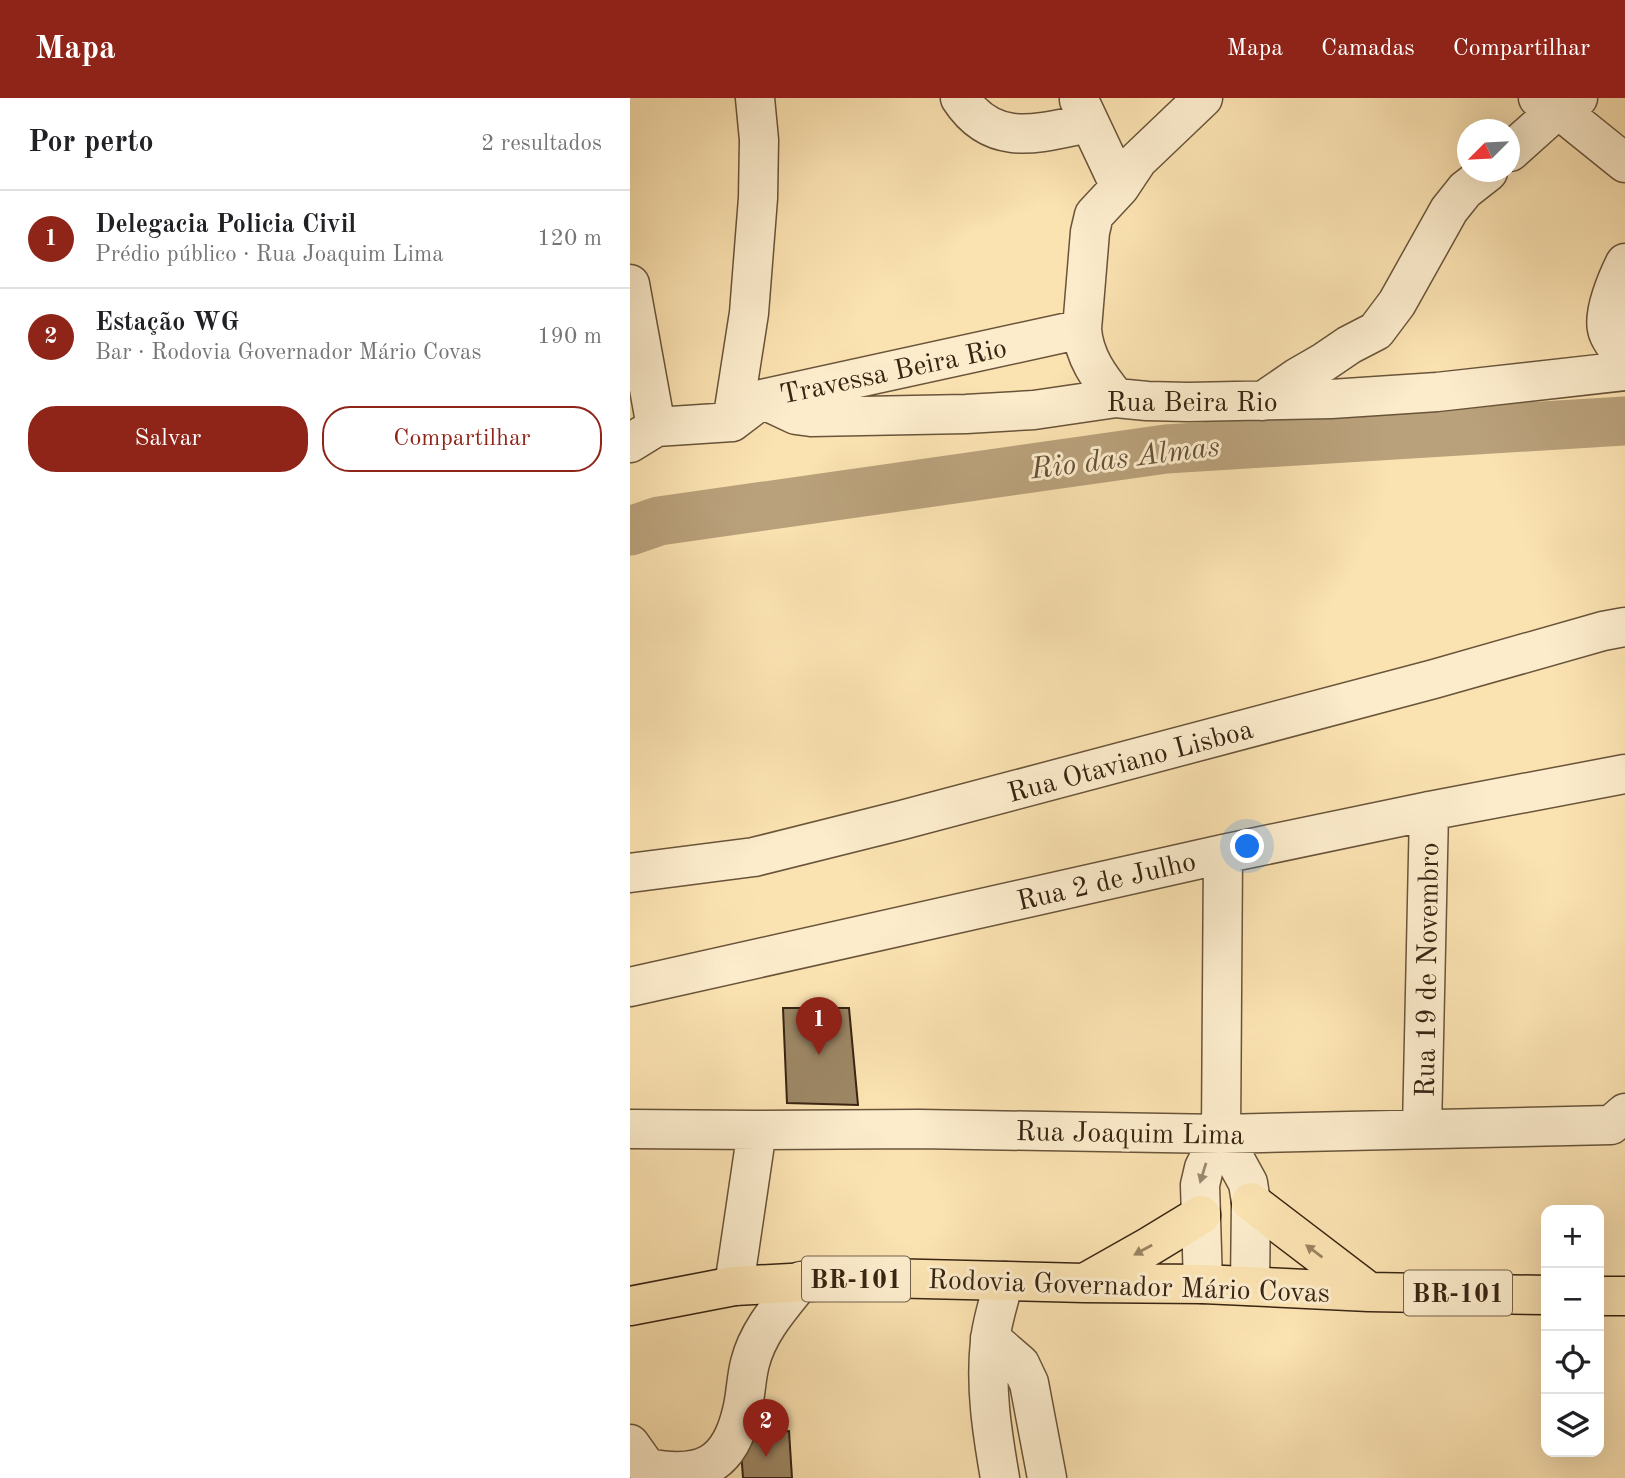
<!DOCTYPE html>
<html lang="pt">
<head>
<meta charset="utf-8">
<style>
	body { margin:0; font-family:"Old Standard TT",serif; background:#f2f2f2; color:#202124 }
	.controls { position:absolute; right:21px; bottom:21px; display:grid; overflow:hidden; border-radius:14px; box-shadow:0 7px 28px #0002 }
	.controls button { width:63px; height:63px; display:grid; place-items:center; padding:0; border:0; border-bottom:2px solid #e0e0e0; background:#fff; color:#202124; font:35px sans-serif }
	.compass { position:absolute; left:827px; top:21px; width:63px; height:63px; border-radius:50%; background:#fff; box-shadow:0 7px 28px #0002; rotate:246deg }
	.you { position:absolute; left:618px; top:749px; width:24px; height:24px; margin:-18px; border:5px solid #fff; border-radius:50%; background:#1a73e8; box-shadow:0 0 0 10px #1a73e833 }
	.badge { display:grid; place-items:center; width:46px; height:46px; border-radius:50%; background:#8f2418; color:#fff; font-size:23px; font-weight:700 }
	.pin { position:absolute; translate:-50% -58px; filter:drop-shadow(0 2px 4px #0008) }
	.pin::after { content:''; position:absolute; top:37px; width:24px; height:21px; background:inherit; clip-path:polygon(0 0,100% 0,50% 100%) }
	.list { margin:0; padding:0; list-style:none }
	h2 { display:flex; justify-content:space-between; align-items:center; height:91px; margin:0; padding:0 28px; font-size:30px }
	h2 small { font-size:23px; font-weight:400; color:#757577 }
	.list li { display:grid; grid-template-columns:46px 1fr auto; gap:21px; align-items:center; box-sizing:border-box; height:98px; padding:0 28px; border-top:2px solid #e0e0e0 }
	.list b { display:block; font-size:26px; white-space:nowrap }
	.list p { margin:0; font-size:23px; white-space:nowrap; color:#757577 }
	.list em { font-size:23px; font-style:normal; color:#757577 }
	.actions { display:flex; gap:14px; padding:21px 28px }
	.actions a { flex:1; padding:16px 0; border:2px solid #8f2418; border-radius:28px; text-align:center; font-size:24px; color:#8f2418 }
	.actions .main { background:#8f2418; color:#fff }
	.icon { flex:none; width:38px; height:38px; fill:none; stroke:currentColor; stroke-width:2; stroke-linecap:round; stroke-linejoin:round }
	.map { position:relative; flex:none; width:995px; height:1380px; overflow:hidden }
	header { display:flex; align-items:center; gap:42px; box-sizing:border-box; height:98px; padding:0 35px; background:#8f2418; color:#fff }
	header strong { font-size:33px }
	nav { display:flex; gap:38px; margin-inline-start:auto; font-size:24px }
	main { display:flex }
	aside { flex:1; background:#fff }
	.map>svg:first-child { display:block }
	.lines { fill:none; stroke-linecap:round; stroke-linejoin:round }
	.river { stroke:#b9a17b; stroke-width:49 }
	.building { fill:#9d8765; stroke:#382412; stroke-width:2 }
	.minor-casing { stroke:#69543a; stroke-width:41 }
	.highway-casing { stroke:#382412; stroke-width:41 }
	.minor { stroke:#fceccc; stroke-width:38 }
	.highway { stroke:#fbe2b1; stroke-width:38 }
	.oneway { fill:#9a886f }
	.oneway2 { fill:#9a8362 }
	.labels { text-anchor:middle; stroke-width:6; stroke-linejoin:round; paint-order:stroke }
	.shield { fill:#fceccc; stroke:#73604a; stroke-width:2 }
	.shield-label { font-size:26px; font-weight:bold; fill:#382412 }
	.street-label { font-size:28px; fill:#382412; stroke:#fceccc }
	.water-label { font-size:30px; font-style:italic; fill:#655037; stroke:#fceccc }
</style>
</head>
<body>
<header>
<strong>Mapa</strong>
<nav><a>Mapa</a><a>Camadas</a><a>Compartilhar</a></nav>
</header>
<main>
<aside>
<h2>Por perto<small>2 resultados</small></h2>
<ul class="list">
<li><span class="badge">1</span><div><b>Delegacia Policia Civil</b><p>Prédio público · Rua Joaquim Lima</p></div><em>120 m</em></li>
<li><span class="badge">2</span><div><b>Estação WG</b><p>Bar · Rodovia Governador Mário Covas</p></div><em>190 m</em></li>
</ul>
<div class="actions"><a class="main">Salvar</a><a>Compartilhar</a></div>
</aside>
<div class="map">
<svg width="995" height="1380" viewBox="0 0 995 1380">
	<rect width="100%" height="100%" fill="#fbe2b1"/>
	<filter id="stains"><feTurbulence type="fractalNoise" baseFrequency=".00286" numOctaves="4"/><feColorMatrix values="0 0 0 0 .2 0 0 0 0 .09 0 0 0 0 .02 0 0 0 .5 -.17"/></filter>
	<radialGradient id="worn" r=".72"><stop offset=".6" stop-color="#630" stop-opacity="0"/><stop offset="1" stop-color="#630" stop-opacity=".3"/></radialGradient>
	<g class="lines">
		<path class="river" d="M0,433L29,423L536,351L995,323"/>
	</g>
	<path class="building" d="M153,910H219L228,1007L157,1005Z
		M159,1333L162,1380H113L110,1338Z"/>
	<g class="lines">
		<g class="minor-casing">
			<path id="minor" d="M330,0C363,51 409,35 459,25
				M908,0L928,11L995,65
				M449,2L490,89
				M880,54L928,11L948,0
				M995,165C987,181 973,214 977,231C979,241 989,252 995,260
				M0,186L26,329
				M486,300C469,279 454,259 452,231L460,134L464,117L490,89L508,62L573,0
				M132,301L166,317L181,319L336,316L404,312L486,300L517,303L558,304L701,301L807,294L995,273
				M633,303L668,279L694,264L719,247L746,233L767,205L819,112L835,92L858,74
				M102,324L119,215L128,100L129,42L125,0
				M0,345L26,329L102,324L132,301L452,231
				M0,775L124,759L272,722L804,581L973,533L995,529
				M0,889L593,756L799,713L995,676
				M0,1031L127,1032L289,1031L591,1036L981,1027L995,1015
				M792,1031L799,713
				M591,1036L618,1085L621,1104L620,1188
				M573,1186L570,1087L574,1070L591,1036L593,756
				M104,1188L127,1032
				M360,1240L390,1266L399,1285L417,1380
				M0,1346L17,1370C70,1380 99,1369 112,1313C116,1297 116,1280 120,1265C128,1233 151,1208 171,1183
				M370,1380C362,1334 355,1289 360,1243C362,1223 369,1203 374,1183"/>
		</g>
		<g class="highway-casing">
			<path id="highway" d="M621,1104L739,1194
				M458,1183L520,1148L571,1117
				M969,1198H995
				M0,1208L104,1188L253,1180L454,1185L573,1186L739,1194L916,1197"/>
		</g>
		<use href="#minor" class="minor"/>
		<use href="#highway" class="highway"/>
	</g>
	<defs><path id="oneway-solid" d="M-6-.8H1V-3.2L6.5 0L1 3.2V.8H-6Z" transform="scale(1.75)"/></defs>
	<use class="oneway" href="#oneway-solid" transform="translate(573 1075) rotate(107)"/>
	<g class="oneway2">
		<use href="#oneway-solid" transform="translate(513 1152) rotate(151)"/>
		<use href="#oneway-solid" transform="translate(684 1153) rotate(-143)"/>
	</g>
	<g class="labels">
		<g class="shield">
			<rect x="172" y="1158.5" width="108" height="45" rx="5"/>
			<rect x="774" y="1172.5" width="108" height="45" rx="5"/>
		</g>
		<g class="shield-label">
			<text x="226" y="1190">BR-101</text>
			<text x="828" y="1204">BR-101</text>
		</g>
		<g class="street-label">
			<text transform="translate(263 272) rotate(-12)" y="10">Travessa Beira Rio</text>
			<text x="562" y="313">Rua Beira Rio</text>
			<text transform="translate(500 662) rotate(-15)" y="10">Rua Otaviano Lisboa</text>
			<text transform="translate(476 782) rotate(-13)" y="10">Rua 2 de Julho</text>
			<text transform="translate(796 872) rotate(-89)" y="10">Rua 19 de Novembro</text>
			<text transform="translate(500 1034) rotate(1)" y="10">Rua Joaquim Lima</text>
			<text transform="translate(499 1187) rotate(2)" y="10">Rodovia Governador Mário Covas</text>
		</g>
		<g class="water-label">
			<text transform="translate(495 359) rotate(-7)" y="10">Rio das Almas</text>
		</g>
	</g>
	<rect width="100%" height="100%" filter="url(#stains)"/>
	<rect width="100%" height="100%" fill="url(#worn)"/>
</svg>
<div class="controls">
<button>+</button>
<button>−</button>
<button><svg class="icon" aria-label="locate" viewBox="0 0 24 24"><circle cx="12" cy="12" r="6"/><path d="M12 2v4M12 18v4M2 12h4M18 12h4"/></svg></button>
<button><svg class="icon" aria-label="layers" viewBox="0 0 24 24"><path d="M12 4l9 5-9 5-9-5zM3 14l9 5 9-5"/></svg></button>
</div>
<svg class="compass" viewBox="-18 -18 36 36"><path d="M0-13l5 13h-10z" fill="#e53935"/><path d="M0 13l5-13h-10z" fill="#757577"/></svg>
<div class="you"></div>
<div class="pin badge" style="left:189px;top:957px">1</div>
<div class="pin badge" style="left:136px;top:1359px">2</div>
</div>
</main>
</body>
</html>
